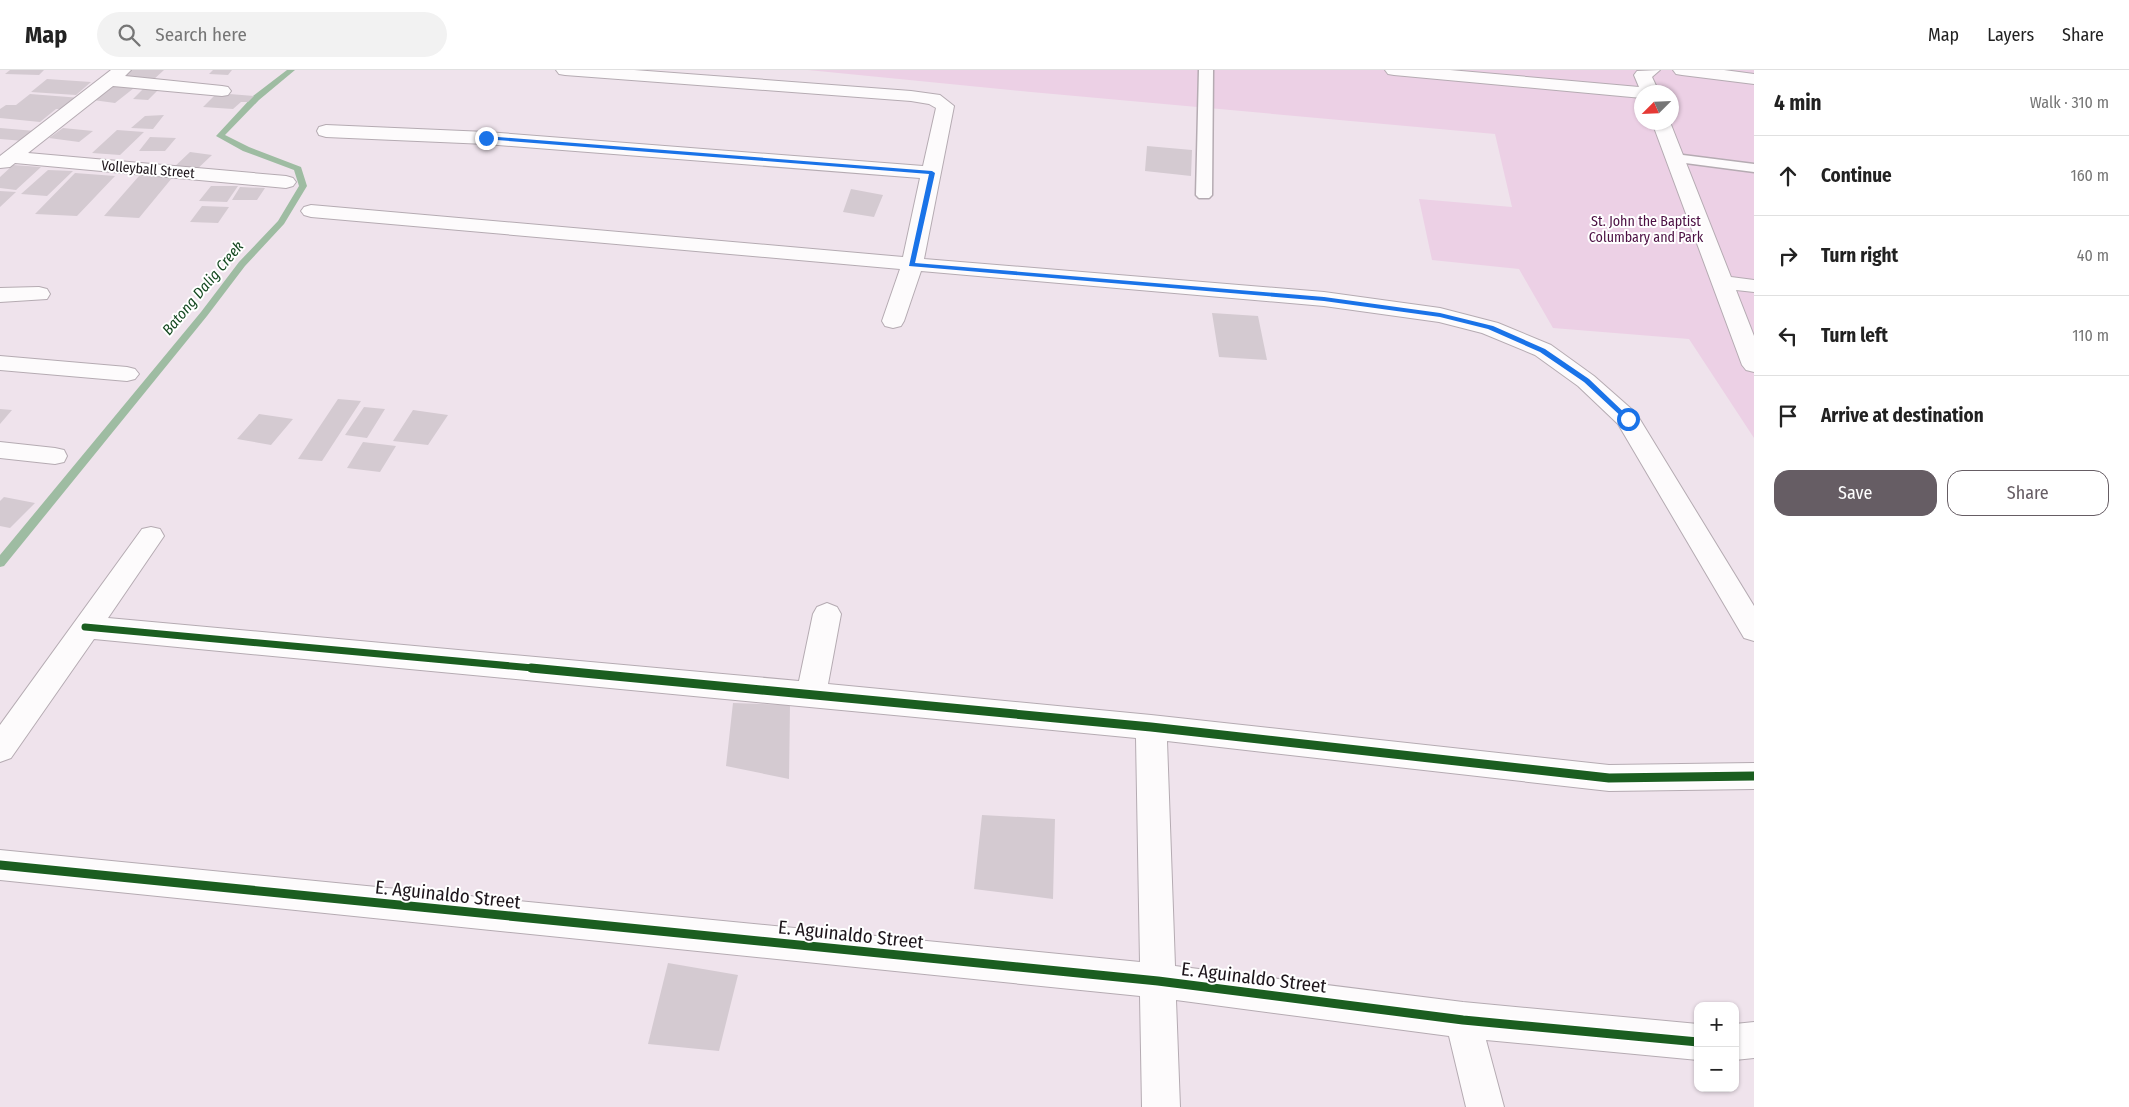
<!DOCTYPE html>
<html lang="en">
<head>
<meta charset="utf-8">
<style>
	body { margin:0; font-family:"Fira Sans Condensed",sans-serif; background:#f2f2f2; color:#222 }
	.controls { position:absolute; right:15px; bottom:15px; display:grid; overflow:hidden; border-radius:10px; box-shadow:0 1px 4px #0004 }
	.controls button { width:45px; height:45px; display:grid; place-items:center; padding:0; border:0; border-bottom:1px solid #e0e0e0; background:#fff; color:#222; font:25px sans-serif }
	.compass { position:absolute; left:1634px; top:15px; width:45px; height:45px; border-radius:50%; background:#fff; box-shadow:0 1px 4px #0004; rotate:246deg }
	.stop { position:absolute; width:15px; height:15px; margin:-11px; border:4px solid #1a73e8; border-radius:50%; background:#fff }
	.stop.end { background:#1a73e8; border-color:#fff; box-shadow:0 1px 5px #0008 }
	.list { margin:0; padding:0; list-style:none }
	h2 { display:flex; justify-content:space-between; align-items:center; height:65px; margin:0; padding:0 20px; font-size:21px }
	h2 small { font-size:16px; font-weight:400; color:#767676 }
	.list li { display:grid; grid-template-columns:32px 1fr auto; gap:15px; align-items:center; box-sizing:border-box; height:80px; padding:0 20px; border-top:1px solid #e0e0e0 }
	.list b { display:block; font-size:19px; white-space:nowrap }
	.list em { font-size:16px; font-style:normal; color:#767676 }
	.actions { display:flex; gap:10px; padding:15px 20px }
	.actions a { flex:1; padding:11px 0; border:1px solid #665d64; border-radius:15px; text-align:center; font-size:18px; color:#665d64 }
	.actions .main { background:#665d64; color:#fff }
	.icon { flex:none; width:28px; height:28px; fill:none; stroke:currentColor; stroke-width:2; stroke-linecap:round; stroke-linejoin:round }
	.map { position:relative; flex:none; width:1754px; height:1037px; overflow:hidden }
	header { display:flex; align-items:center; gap:30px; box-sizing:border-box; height:70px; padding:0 25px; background:#fff; border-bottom:1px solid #e0e0e0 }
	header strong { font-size:24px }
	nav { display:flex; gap:28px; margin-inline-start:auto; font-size:18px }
	.search { width:350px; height:45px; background:#f2f2f2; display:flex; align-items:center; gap:12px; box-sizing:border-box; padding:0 18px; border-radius:28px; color:#767676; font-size:19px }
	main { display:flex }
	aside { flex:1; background:#fff }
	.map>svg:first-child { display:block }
	.green { fill:#ecd0e5; fill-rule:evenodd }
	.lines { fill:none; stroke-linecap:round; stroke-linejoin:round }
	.stream { fill:#9ebca2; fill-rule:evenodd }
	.building { fill:#d4cad1 }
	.service-casing { stroke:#b5abb2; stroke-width:3 }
	.minor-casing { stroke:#b5abb2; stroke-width:2 }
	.service { fill:#fdfbfc; fill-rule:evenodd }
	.minor { fill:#fdfbfc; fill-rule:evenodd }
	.cycleway-far1-casing { stroke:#fff; stroke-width:10 }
	.cycleway-casing { stroke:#fff; stroke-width:12 }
	.cycleway-far1 { stroke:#1b5e20; stroke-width:7 }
	.cycleway { stroke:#1b5e20; stroke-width:9 }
	.route { fill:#1a73e8 }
	.labels { text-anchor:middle; stroke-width:4; stroke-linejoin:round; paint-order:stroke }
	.far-street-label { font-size:14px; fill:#1d151b; stroke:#fff }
	.far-park-label { font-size:14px; fill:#4c1043; stroke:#fff }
	.far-water-label { font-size:15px; font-style:italic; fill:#164a22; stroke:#fff }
	.near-street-label { font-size:19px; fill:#1d151b; stroke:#fff }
</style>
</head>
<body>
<header>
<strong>Map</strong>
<div class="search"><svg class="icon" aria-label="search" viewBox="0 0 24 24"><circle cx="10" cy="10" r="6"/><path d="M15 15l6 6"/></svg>Search here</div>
<nav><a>Map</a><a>Layers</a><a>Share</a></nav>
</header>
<main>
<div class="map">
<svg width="1754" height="1037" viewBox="0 0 1754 1037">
	<rect width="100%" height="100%" fill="#efe3ec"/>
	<path class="green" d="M808,0H1754V368L1689,269L1553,258L1519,199L1432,190L1419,129L1512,137L1495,64L1031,22ZM1642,22H1672V52H1642Z"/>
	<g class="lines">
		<path class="stream" d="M287,0H295L259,30L225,65L249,77L301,97L307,116L284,154L245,196L207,246L4,496L0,497V485L201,242L239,192L278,151L299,116L294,100L243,81L216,66L253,26Z"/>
	</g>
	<path class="building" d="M10,0H44L39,5L5,4Z
		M129,0H164L152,11L119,9Z
		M213,0H232L228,5L209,4Z
		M47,9L91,12L76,25L31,22Z
		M113,15L134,18L115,33L93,30Z
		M146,16L160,18L148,30L133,29Z
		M217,23L254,26L248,32H241L233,39L203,37Z
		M30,24L81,28L67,39H56L40,52L0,48V39L6,35H16Z
		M164,45L153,59L131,58L145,46Z
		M0,58L35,61L24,71L0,69Z
		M63,58L93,61L79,72L49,68Z
		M117,60L144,62L120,85L92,83Z
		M150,67L176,68L165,81H139Z
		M1147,76L1192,80L1191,106L1145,101Z
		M190,82L212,85L193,103L171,100Z
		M13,95L41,97L16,120L0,118V107Z
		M48,100L73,101L47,126L21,124Z
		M75,103L115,106L77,146L35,144Z
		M139,106L172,108L139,148L104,146Z
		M211,116H238L227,132L199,131Z
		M240,117L265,118L257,130H232Z
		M851,119L883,125L874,147L843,142Z
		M0,121L16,122L0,137Z
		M202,136L229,137L218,153L190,152Z
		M1212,243L1258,246L1267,290L1219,287Z
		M338,329L361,331L322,391L298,389Z
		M364,337L385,339L367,368L345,365Z
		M0,339L12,340L0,354Z
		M413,340L448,345L428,375L393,371Z
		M259,344L293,349L271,375L237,369Z
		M363,372L396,376L380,402L347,398Z
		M4,427L35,433L10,458L0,456V431Z
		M733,633L790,635L789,709L726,696Z
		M982,745L1055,749L1053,829L974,819Z
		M668,893L738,905L719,981L648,974Z"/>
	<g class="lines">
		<g class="service-casing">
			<path id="service" d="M1199,0H1213L1212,125L1209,128H1199L1196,125Z
				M1675,84L1754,94V102L1670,91L1668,88L1670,85Z"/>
		</g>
		<g class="minor-casing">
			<path id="minor" d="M111,0H131L125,6L222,16L228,17L231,21L228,25L222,26L113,16L28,83L286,106L293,108L296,112L293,116L286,118L15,93L10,97L0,98V86Z
				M556,0H634L911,21L940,25L954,36L924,189L1324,222L1440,238L1498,253L1551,275L1594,306L1636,343L1754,536V571L1744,568L1618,354L1578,316L1535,285L1482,263L1439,252L1324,236L921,201L904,251L901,256L893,258L885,256L882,251L900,199L311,147L304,145L301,141L304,137L311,135L903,187L920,108L486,74L326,67L319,65L317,61L319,57L326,55L486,62L923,96L936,38L929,34L911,31L565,5L559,4Z
				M1385,0H1450L1639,17L1634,5L1637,1L1660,0L1652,7L1659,22H1642V28L1394,5L1388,4Z
				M1673,0H1724L1754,4V14L1682,5L1676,4Z
				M1652,52H1670L1731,207L1754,210V222L1736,220L1754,266V302L1746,300L1742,295Z
				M39,217L47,219L50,224L47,229L0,232V218Z
				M0,286L127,297L135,299L139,304L135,309L127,311L0,300Z
				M0,372L55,378L64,380L67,386L64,392L55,394L0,388Z
				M151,457L160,459L164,466L108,548L799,611L813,544L817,537L827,533L837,537L841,544L828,614L1151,645L1609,695L1754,693V719L1609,721L1167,671L1175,896L1463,932L1698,954V990L1486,970L1504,1037H1466L1449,966L1176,930L1180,1037H1142L1140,926L0,810V780L1140,892L1136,668L94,569L11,688L0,692V655L142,459Z
				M1754,952V988L1735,990V954Z"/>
		</g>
		<use href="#service" class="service"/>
		<use href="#minor" class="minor"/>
		<g class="cycleway-far1-casing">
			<path id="cycleway-far1" d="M85,557L544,599"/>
		</g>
		<g class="cycleway-casing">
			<path id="cycleway" d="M531,598L1151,657L1609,708L1754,706
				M0,795L1158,911L1463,950L1698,972"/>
		</g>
		<use href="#cycleway-far1" class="cycleway-far1"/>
		<use href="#cycleway" class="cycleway"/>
	</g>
	<path class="route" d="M486,66L932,101L935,103L915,193L1324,227L1440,243L1493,256L1545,279L1589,309L1631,349L1625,350L1584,312L1540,282L1488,259L1440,247L1324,231L909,196L929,104L484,69Z"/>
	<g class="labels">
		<g class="far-street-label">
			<text transform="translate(148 99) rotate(5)" y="5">Volleyball Street</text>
		</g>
		<g class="far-park-label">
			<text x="1646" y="156">St. John the Baptist<tspan x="1646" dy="16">Columbary and Park</tspan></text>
		</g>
		<g class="far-water-label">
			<text transform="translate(203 218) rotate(-50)" y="5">Batong Dalig Creek</text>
		</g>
		<g class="near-street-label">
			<text transform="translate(448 824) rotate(6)" y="7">E. Aguinaldo Street</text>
			<text transform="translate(851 864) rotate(6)" y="7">E. Aguinaldo Street</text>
			<text transform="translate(1254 907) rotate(7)" y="7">E. Aguinaldo Street</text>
		</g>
	</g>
</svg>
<div class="controls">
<button>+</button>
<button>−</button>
</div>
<svg class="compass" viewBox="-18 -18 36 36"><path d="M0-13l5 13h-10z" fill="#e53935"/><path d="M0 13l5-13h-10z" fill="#767676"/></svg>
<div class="stop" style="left:1628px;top:349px"></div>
<div class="stop end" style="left:486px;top:68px"></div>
</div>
<aside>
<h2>4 min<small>Walk · 310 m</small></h2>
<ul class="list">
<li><svg class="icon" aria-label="ahead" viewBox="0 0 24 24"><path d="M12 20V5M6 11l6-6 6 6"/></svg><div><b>Continue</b></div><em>160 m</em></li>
<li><svg class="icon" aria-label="right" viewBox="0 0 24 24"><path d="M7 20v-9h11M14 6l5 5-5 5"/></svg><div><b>Turn right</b></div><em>40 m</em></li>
<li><svg class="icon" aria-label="left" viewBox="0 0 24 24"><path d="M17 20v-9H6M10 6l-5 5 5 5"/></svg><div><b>Turn left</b></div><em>110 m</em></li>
<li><svg class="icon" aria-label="arrive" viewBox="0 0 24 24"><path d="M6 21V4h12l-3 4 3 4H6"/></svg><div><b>Arrive at destination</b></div></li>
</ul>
<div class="actions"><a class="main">Save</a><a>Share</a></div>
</aside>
</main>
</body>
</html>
